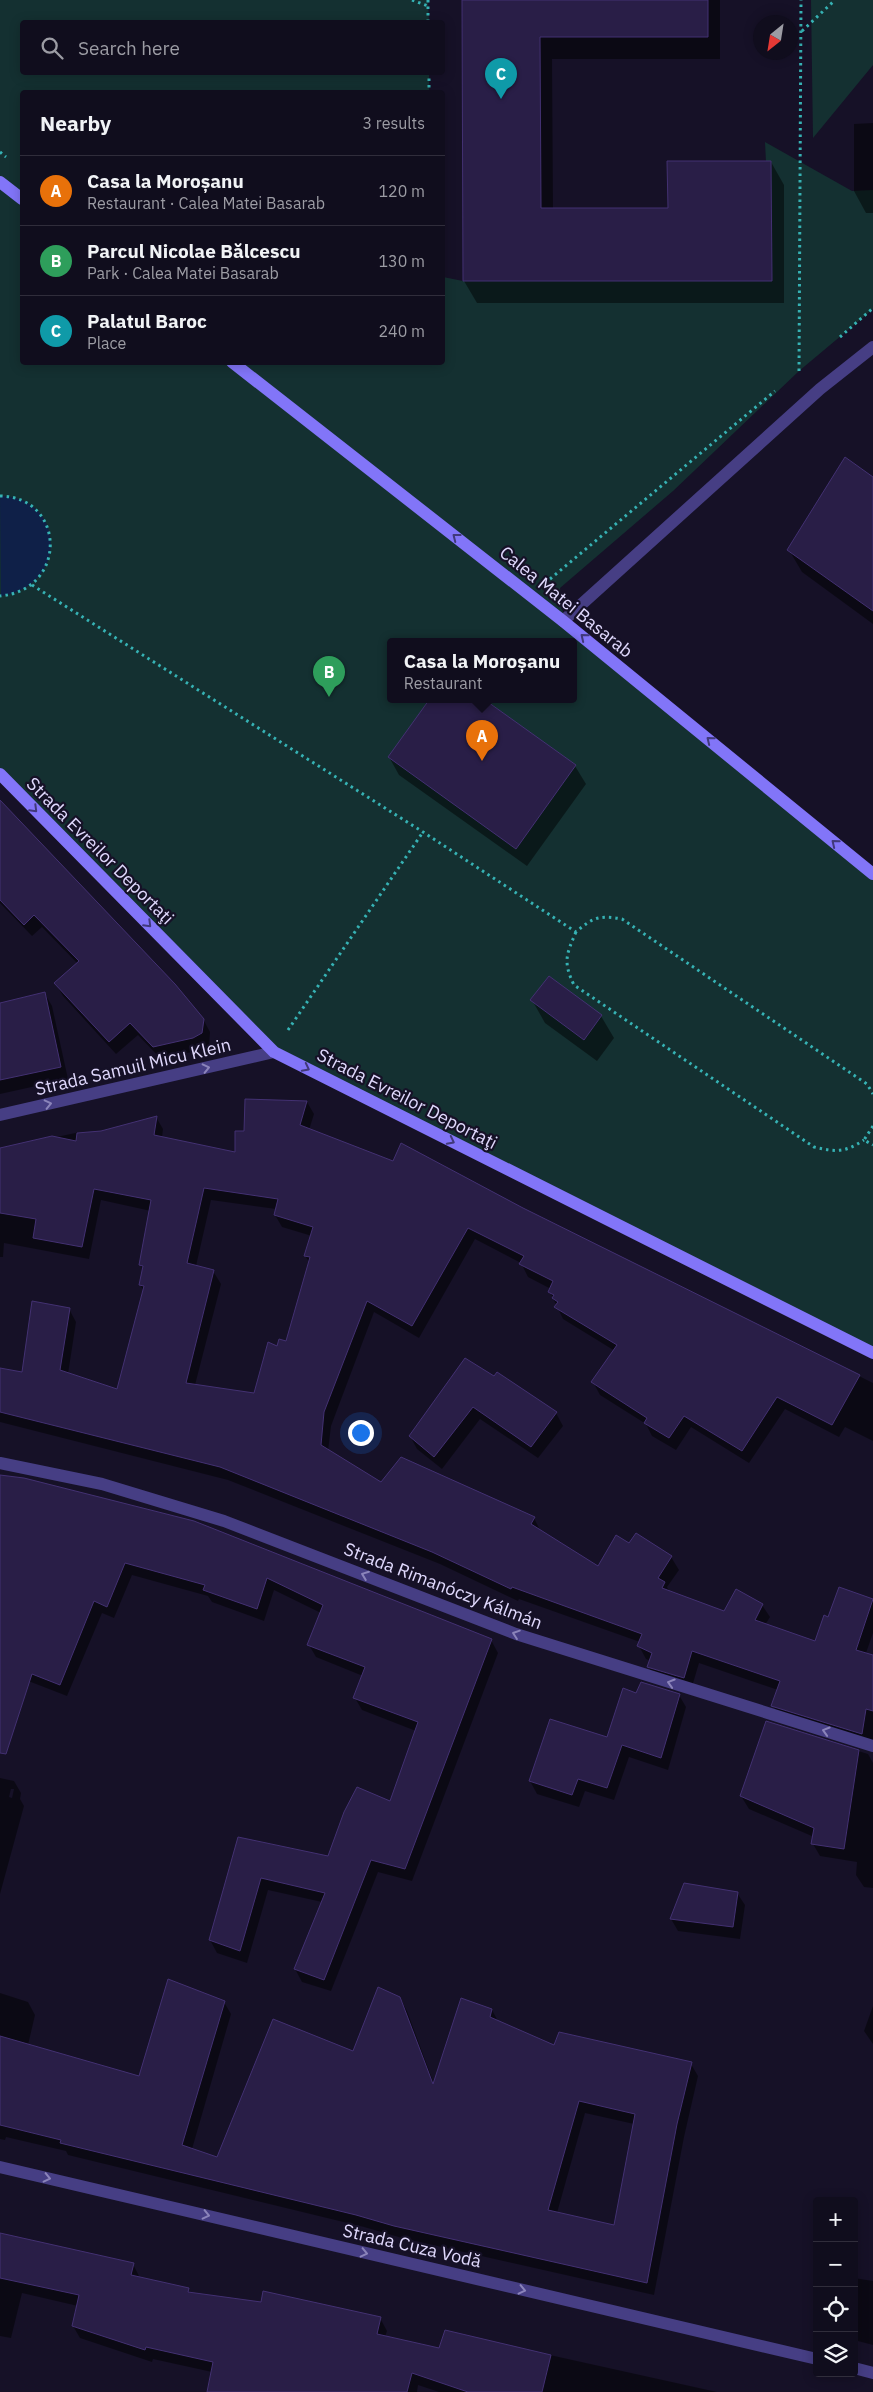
<!DOCTYPE html>
<html lang="en">
<head>
<meta charset="utf-8">
<style>
	body { margin:0; font-family:"IBM Plex Sans",sans-serif; background:#191626; color:#f1f3f6 }
	.controls { position:absolute; right:15px; bottom:15px; display:grid; overflow:hidden; border-radius:5px; box-shadow:0 2px 12px #0003 }
	.controls button { width:45px; height:45px; display:grid; place-items:center; padding:0; border:0; border-bottom:1px solid #302d3b; background:#100d1d; color:#f1f3f6; font:25px sans-serif }
	.compass { position:absolute; left:753px; top:15px; width:45px; height:45px; border-radius:50%; background:#100d1d; box-shadow:0 2px 12px #0003; rotate:210deg }
	.you { position:absolute; left:360px; top:1432px; width:18px; height:18px; margin:-12px; border:4px solid #fff; border-radius:50%; background:#1a73e8; box-shadow:0 0 0 8px #1a73e833 }
	.badge { display:grid; place-items:center; width:32px; height:32px; border-radius:50%; background:#db2777; color:#fff; font-size:16px; font-weight:700 }
	.pin { position:absolute; translate:-50% -41px; filter:drop-shadow(0 1px 2px #0008) }
	.pin::after { content:''; position:absolute; top:26px; width:18px; height:15px; background:inherit; clip-path:polygon(0 0,100% 0,50% 100%) }
	.popup { position:absolute; left:387px; top:638px; width:190px; height:65px; box-sizing:border-box; display:grid; place-content:center; border-radius:5px; background:#100d1d; filter:drop-shadow(0 1px 4px #0005); font-size:16px; white-space:nowrap; color:#9c9ca4 }
	.popup b { font-size:19px; color:#f1f3f6 }
	.popup::after { content:''; position:absolute; left:50%; top:100%; margin-left:-10px; border:10px solid transparent; border-top-color:#100d1d }
	.list { margin:0; padding:0; list-style:none }
	h2 { display:flex; justify-content:space-between; align-items:center; height:65px; margin:0; padding:0 20px; font-size:21px }
	h2 small { font-size:16px; font-weight:400; color:#9c9ca4 }
	.list li { display:grid; grid-template-columns:32px 1fr auto; gap:15px; align-items:center; box-sizing:border-box; height:70px; padding:0 20px; border-top:1px solid #302d3b }
	.list b { display:block; font-size:19px; white-space:nowrap }
	.list p { margin:0; font-size:16px; white-space:nowrap; color:#9c9ca4 }
	.list em { font-size:16px; font-style:normal; color:#9c9ca4 }
	.icon { flex:none; width:28px; height:28px; fill:none; stroke:currentColor; stroke-width:2; stroke-linecap:round; stroke-linejoin:round }
	.map { position:relative; flex:none; width:873px; height:2392px; overflow:hidden }
	.search { position:absolute; background:#100d1d; box-shadow:0 2px 12px #0003; left:20px; top:20px; width:425px; height:55px; display:flex; align-items:center; gap:12px; box-sizing:border-box; padding:0 18px; border-radius:5px; color:#9c9ca4; font-size:19px }
	.panel { position:absolute; background:#100d1d; box-shadow:0 2px 12px #0003; left:20px; top:90px; width:425px; height:275px; border-radius:5px }
	.map>svg:first-child { display:block }
	.green { fill:#143031; fill-rule:evenodd }
	.water { fill:#0f2048 }
	.shadow { fill:#0007; fill-rule:evenodd }
	.building { fill:#291e47; stroke:#433172; fill-rule:evenodd }
	.lines { fill:none; stroke-linecap:round; stroke-linejoin:round }
	.path { stroke:#36b2b4; stroke-width:3; stroke-dasharray:2.5 4; stroke-linecap:butt }
	.minor { stroke:#463e84; stroke-width:12 }
	.secondary { stroke:#8275f8; stroke-width:12 }
	.oneway { stroke:#41397b }
	.oneway2 { stroke:#8b84ba }
	.labels { text-anchor:middle; stroke-width:4.5; stroke-linejoin:round; paint-order:stroke }
	.street-label { font-size:18px; fill:#e0d9fd; stroke:#161127 }
</style>
</head>
<body>
<div class="map">
<svg width="873" height="2392" viewBox="0 0 873 2392">
	<rect width="100%" height="100%" fill="#161127"/>
	<path class="green" d="M0,0H428L429,22H22V72L429,73V92H22V362H442L443,277L463,281H772L765,142L852,191L873,190V309L799,371L673,491L560,588L564,621L873,874V1353L274,1052L0,774ZM391,642H573V700H391Z
		M811,0H873V65L813,138Z"/>
	<path class="water" d="M0,496C64,496 71,585 1,596Z"/>
	<path class="shadow" d="M463,0H720V59H552L553,209L669,210L771,162L784,185V303H477L464,281Z
		M873,123V213H866L854,191V124Z
		M873,478V624L802,572L789,550Z
		M430,700H483L575,766L586,784L527,866L399,775L389,757Z
		M0,802L203,1019L210,1032L209,1046L200,1050L161,1059L138,1035L116,1054L63,996L56,984L78,964L42,927L32,936L0,903Z
		M45,994L52,1006L68,1079L0,1094V1004Z
		M532,1000L601,1016L614,1038L597,1061L545,1023Z
		M246,1100L307,1102L314,1114L309,1130L523,1209L873,1383V1441L845,1427L839,1437L785,1409L749,1463L691,1427L676,1450L652,1436L646,1424L600,1395L593,1382L615,1351L563,1319L550,1292L551,1289L528,1277L521,1263L475,1239L419,1338L374,1312L331,1426L328,1451L382,1483L534,1518L541,1532L598,1568L629,1545L636,1535L671,1557L679,1570L667,1587L670,1593L725,1613L762,1605L770,1617L765,1625L816,1643L840,1589L873,1601V1633L866,1653L873,1657V1747L780,1718L773,1705L778,1690L699,1663L691,1690L655,1679L648,1666L651,1661L646,1659L639,1646L640,1642L519,1599L518,1601L440,1564L228,1480L0,1422V1370L23,1373L69,1309L76,1322L68,1374L118,1391L144,1291L140,1285L143,1270L140,1265L151,1211L101,1200L89,1259L4,1243L3,1257H0V1149L80,1132H101L156,1117L163,1129L162,1138L236,1154L245,1132ZM211,1200L276,1209L275,1215L282,1227L312,1236L305,1256L310,1263L287,1343L277,1348L255,1395L195,1385L221,1284L213,1271L196,1266Z
		M466,1360L556,1413L563,1426L538,1458L480,1419L442,1469L417,1449L410,1436Z
		M0,1476L24,1479L186,1520L491,1640L498,1653L412,1881L378,1872L331,1991L302,1982L295,1969L322,1902L268,1890L247,1963L217,1953L210,1940L239,1838L329,1857L390,1803L416,1731L362,1710L355,1698L363,1676L316,1657L309,1645L321,1613L274,1590L264,1621L212,1602L208,1596L132,1575L114,1618L102,1613L67,1696L18,1677L0,1622Z
		M637,1695H679L686,1707L668,1770L629,1757L614,1800L585,1791L579,1807L537,1794L530,1781L608,1738Z
		M767,1723L868,1754L873,1763V1888L864,1887L856,1875L857,1862L820,1856L813,1844L814,1837L749,1809L741,1796Z
		M0,1778L14,1781L21,1793L20,1799L24,1806L0,1894ZM11,1789H14L12,1798L9,1797Z
		M737,1893L745,1905L740,1939L678,1931L671,1919Z
		M0,1993L28,2002L35,2015L28,2045L140,2078L224,2002L231,2014L192,2149L217,2158L354,2052L400,1998L407,2011L434,2084L492,2010L499,2023L554,2047L691,2064L698,2076L684,2137L654,2295L402,2238L364,2227L68,2155L66,2151L6,2137L5,2140L0,2139ZM585,2113L634,2124L615,2227L557,2213Z
		M873,2006V2044L864,2031Z
		M0,2234L133,2264L140,2278L188,2289L191,2294L380,2318L387,2331L385,2337L440,2349L446,2332L717,2392H439L418,2385L417,2392H208L212,2372L153,2359L152,2362L80,2338L73,2326L78,2306L22,2293L11,2338L0,2336Z
		M854,2278L873,2281V2345L854,2340Z"/>
	<path class="building" d="M462,0H708V37H540L541,208H668L667,161H771L772,281H463Z
		M845,457L873,477V611L787,550Z
		M429,700H485L576,765L516,849L388,757Z
		M0,800L175,984L204,1019L202,1033L193,1038L153,1047L130,1023L109,1042L54,983L79,961L34,915L24,925L0,900Z
		M549,976L602,1015L584,1040L530,1000Z
		M45,992L61,1067L0,1080V1003Z
		M245,1099L307,1101L300,1125L393,1161L401,1143L523,1208L860,1375L832,1425L777,1397L742,1451L684,1416L669,1438L644,1423L647,1418L591,1382L617,1345L554,1307L558,1302L552,1298L554,1295L548,1292L553,1281L519,1264L524,1256L468,1228L412,1326L367,1301L324,1412L321,1445L381,1482L401,1457L535,1517L531,1524L598,1566L616,1535L629,1543L636,1533L672,1556L658,1578L665,1582L662,1588L724,1611L736,1589L763,1604L755,1620L815,1641L824,1615L828,1617L839,1587L873,1599L856,1650L873,1655V1711L866,1709L862,1734L771,1706L780,1681L692,1651L684,1678L647,1667L652,1653L637,1646L642,1634L512,1587L511,1589L432,1552L220,1467L0,1412V1368L22,1372L32,1301L70,1308L60,1370L117,1389L144,1286L139,1285L143,1266L139,1265L151,1200L94,1189L82,1247L33,1238L36,1219L0,1213V1148L52,1136L76,1141L77,1133L101,1131L157,1116L154,1135L235,1152V1131H244ZM204,1188L278,1199L274,1215L313,1227L304,1256L310,1257L286,1341L279,1339L277,1346L268,1342L254,1393L186,1383L214,1270L187,1263Z
		M465,1358L494,1376L497,1372L557,1412L531,1447L473,1407L434,1457L409,1436Z
		M0,1475L24,1478L194,1521L492,1639L405,1869L371,1860L324,1980L294,1969L325,1893L261,1878L240,1951L209,1940L238,1837L328,1856L344,1812L357,1787L390,1801L418,1722L353,1698L365,1667L307,1645L323,1605L267,1578L257,1609L203,1590L205,1585L125,1563L107,1607L94,1601L60,1685L32,1674L6,1754L0,1753Z
		M641,1682L680,1694L661,1758L622,1745L607,1788L578,1779L572,1795L529,1781L550,1719L607,1737L623,1688L636,1693Z
		M766,1721L859,1750L844,1849L811,1844L814,1828L740,1796Z
		M684,1883L738,1892L733,1927L670,1919Z
		M168,1979L225,2001L182,2145L217,2157L273,2019L353,2051L378,1987L400,1997L433,2084L461,1998L492,2009L490,2017L554,2045L559,2032L692,2062L677,2124L647,2283L394,2226L356,2215L60,2143L61,2140L0,2125V2036L139,2076ZM579,2101L635,2114L614,2225L548,2210Z
		M0,2233L134,2263L131,2275L189,2288L188,2292L261,2302L263,2291L381,2317L377,2334L439,2348L445,2330L551,2355L542,2392H468L412,2373L407,2392H207L213,2362L146,2347L145,2350L72,2326L79,2295L0,2278Z"/>
	<g class="lines">
		<path class="path" d="M412,0L428,6
			M428,0V22
			M802,31L835,0
			M429,72V92
			M0,152L6,157
			M840,337L873,308
			M799,371L801,0
			M0,496C66,497 68,590 0,596
			M550,579L775,391
			M32,585L423,832L576,932C593,917 600,915 622,919L867,1084L873,1094
			M576,932C566,955 563,962 574,985L814,1147C836,1152 844,1153 864,1140
			M288,1030L423,832
			M873,1126L864,1140L873,1145"/>
		<path class="minor" d="M563,621L820,389L873,347
			M0,1115L274,1052
			M0,1463L102,1484L224,1521L516,1634L873,1746
			M0,2167L817,2359
			M854,2368L873,2373"/>
		<path class="secondary" d="M0,182L22,199
			M232,362L563,621L873,874
			M0,774L274,1052L873,1353"/>
	</g>
	<defs><path id="oneway-chevron" d="M-2-3.5L2.5 0L-2 3.5" fill="none" stroke-width="1.6" stroke-linecap="round" stroke-linejoin="round" transform="scale(1.25)"/></defs>
	<g class="oneway">
		<use href="#oneway-chevron" transform="translate(456 537) rotate(-142)"/>
		<use href="#oneway-chevron" transform="translate(584 637) rotate(-141)"/>
		<use href="#oneway-chevron" transform="translate(710 740) rotate(-141)"/>
		<use href="#oneway-chevron" transform="translate(34 809) rotate(45)"/>
		<use href="#oneway-chevron" transform="translate(835 843) rotate(-141)"/>
		<use href="#oneway-chevron" transform="translate(148 924) rotate(45)"/>
		<use href="#oneway-chevron" transform="translate(306 1068) rotate(27)"/>
		<use href="#oneway-chevron" transform="translate(451 1141) rotate(27)"/>
	</g>
	<g class="oneway2">
		<use href="#oneway-chevron" transform="translate(206 1068) rotate(-13)"/>
		<use href="#oneway-chevron" transform="translate(48 1104) rotate(-13)"/>
		<use href="#oneway-chevron" transform="translate(365 1575) rotate(-159)"/>
		<use href="#oneway-chevron" transform="translate(516 1634) rotate(-161)"/>
		<use href="#oneway-chevron" transform="translate(671 1683) rotate(-163)"/>
		<use href="#oneway-chevron" transform="translate(826 1731) rotate(-163)"/>
		<use href="#oneway-chevron" transform="translate(47 2178) rotate(13)"/>
		<use href="#oneway-chevron" transform="translate(206 2215) rotate(13)"/>
		<use href="#oneway-chevron" transform="translate(364 2253) rotate(13)"/>
		<use href="#oneway-chevron" transform="translate(522 2290) rotate(13)"/>
	</g>
	<g class="labels">
		<g class="street-label">
			<text transform="translate(566 602) rotate(39)" y="6">Calea Matei Basarab</text>
			<text transform="translate(100 851) rotate(45)" y="6">Strada Evreilor Deportaţi</text>
			<text transform="translate(133 1067) rotate(-13)" y="6">Strada Samuil Micu Klein</text>
			<text transform="translate(407 1099) rotate(27)" y="6">Strada Evreilor Deportaţi</text>
			<text transform="translate(443 1586) rotate(21)" y="6">Strada Rimanóczy Kálmán</text>
			<text transform="translate(412 2246) rotate(13)" y="6">Strada Cuza Vodă</text>
		</g>
	</g>
</svg>
<div class="controls">
<button>+</button>
<button>−</button>
<button><svg class="icon" aria-label="locate" viewBox="0 0 24 24"><circle cx="12" cy="12" r="6"/><path d="M12 2v4M12 18v4M2 12h4M18 12h4"/></svg></button>
<button><svg class="icon" aria-label="layers" viewBox="0 0 24 24"><path d="M12 4l9 5-9 5-9-5zM3 14l9 5 9-5"/></svg></button>
</div>
<svg class="compass" viewBox="-18 -18 36 36"><path d="M0-13l5 13h-10z" fill="#e53935"/><path d="M0 13l5-13h-10z" fill="#9c9ca4"/></svg>
<div class="you"></div>
<div class="pin badge" style="left:482px;top:761px;background:#e8710a">A</div>
<div class="popup"><b>Casa la Moroșanu</b>Restaurant</div>
<div class="pin badge" style="left:329px;top:697px;background:#2e9e5b">B</div>
<div class="pin badge" style="left:501px;top:99px;background:#0f9aa8">C</div>
<div class="search"><svg class="icon" aria-label="search" viewBox="0 0 24 24"><circle cx="10" cy="10" r="6"/><path d="M15 15l6 6"/></svg>Search here</div>
<section class="panel">
<h2>Nearby<small>3 results</small></h2>
<ul class="list">
<li><span class="badge" style="background:#e8710a">A</span><div><b>Casa la Moroșanu</b><p>Restaurant · Calea Matei Basarab</p></div><em>120 m</em></li>
<li><span class="badge" style="background:#2e9e5b">B</span><div><b>Parcul Nicolae Bălcescu</b><p>Park · Calea Matei Basarab</p></div><em>130 m</em></li>
<li><span class="badge" style="background:#0f9aa8">C</span><div><b>Palatul Baroc</b><p>Place</p></div><em>240 m</em></li>
</ul>
</section>
</div>
</body>
</html>
